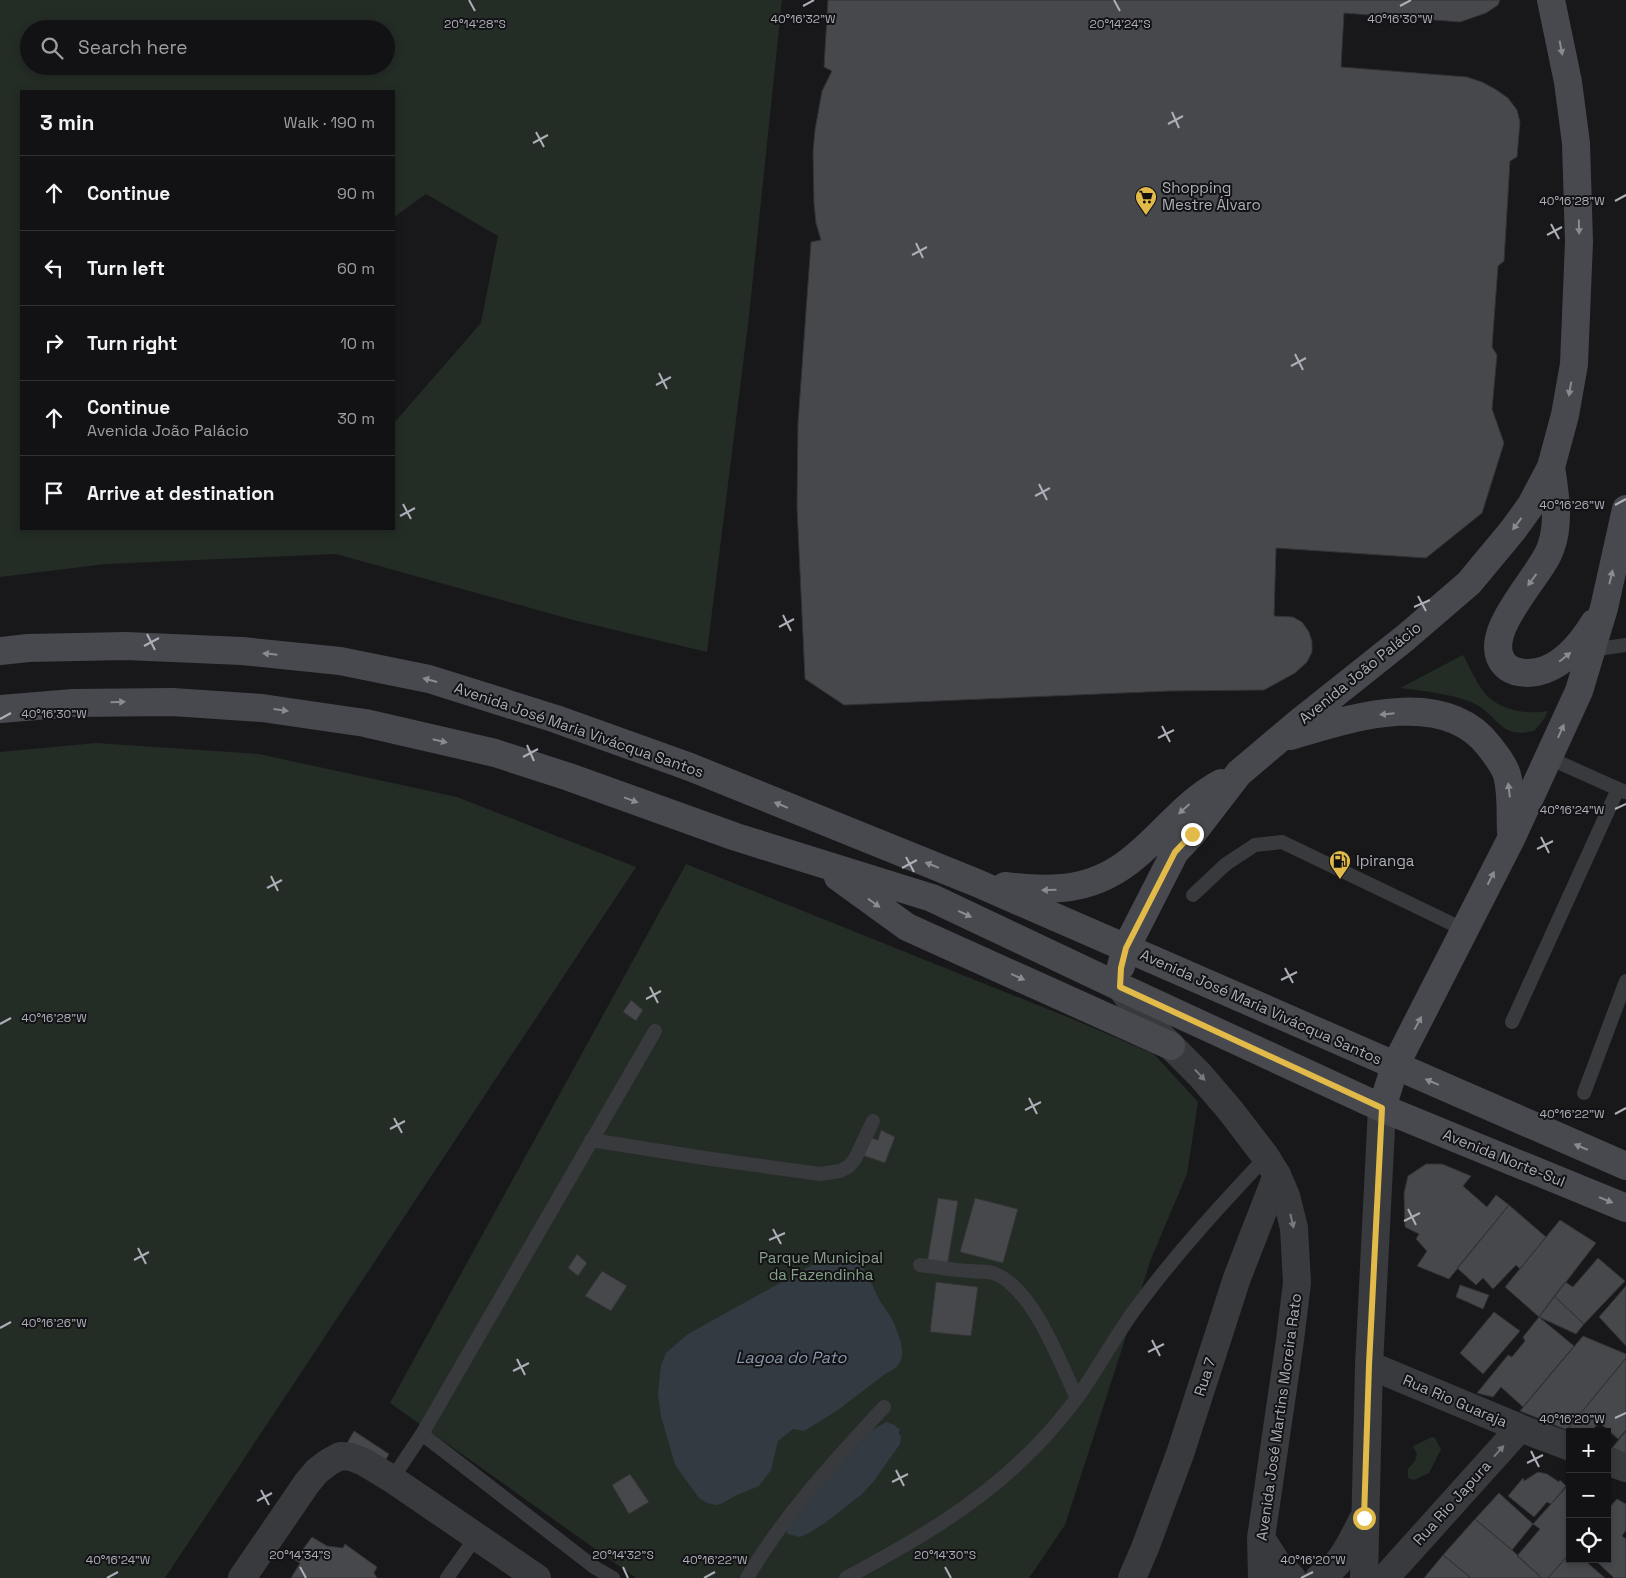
<!DOCTYPE html>
<html lang="en">
<head>
<meta charset="utf-8">
<style>
	body { margin:0; font-family:"Space Grotesk",sans-serif; background:#1f2022; color:#f1f3f6 }
	.controls { position:absolute; right:15px; bottom:15px; display:grid; overflow:hidden; border-radius:0px; box-shadow:0 2px 8px #0003 }
	.controls button { width:45px; height:45px; display:grid; place-items:center; padding:0; border:0; border-bottom:1px solid #313234; background:#121214; color:#f1f3f6; font:25px sans-serif }
	.stop { position:absolute; width:15px; height:15px; margin:-11px; border:4px solid #e1ba49; border-radius:50%; background:#fff }
	.stop.end { background:#e1ba49; border-color:#fff; box-shadow:0 1px 5px #0008 }
	.list { margin:0; padding:0; list-style:none }
	h2 { display:flex; justify-content:space-between; align-items:center; height:65px; margin:0; padding:0 20px; font-size:21px }
	h2 small { font-size:16px; font-weight:400; color:#9c9ea0 }
	.list li { display:grid; grid-template-columns:32px 1fr auto; gap:15px; align-items:center; box-sizing:border-box; height:75px; padding:0 20px; border-top:1px solid #313234 }
	.list b { display:block; font-size:19px; white-space:nowrap }
	.list p { margin:0; font-size:16px; white-space:nowrap; color:#9c9ea0 }
	.list em { font-size:16px; font-style:normal; color:#9c9ea0 }
	.icon { flex:none; width:28px; height:28px; fill:none; stroke:currentColor; stroke-width:2; stroke-linecap:round; stroke-linejoin:round }
	.map { position:relative; flex:none; width:1626px; height:1578px; overflow:hidden }
	.search { position:absolute; background:#121214; box-shadow:0 2px 8px #0003; left:20px; top:20px; width:375px; height:55px; display:flex; align-items:center; gap:12px; box-sizing:border-box; padding:0 18px; border-radius:28px; color:#9c9ea0; font-size:19px }
	.panel { position:absolute; background:#121214; box-shadow:0 2px 8px #0003; left:20px; top:90px; width:375px; height:440px; border-radius:0px }
	.map>svg:first-child { display:block }
	.green { fill:#242c26; fill-rule:evenodd }
	.water { fill:#323a42 }
	.building { fill:#47484c; stroke:#333236 }
	.lines { fill:none; stroke-linecap:round; stroke-linejoin:round }
	.service { stroke:#393a3e; stroke-width:14 }
	.minor { stroke:#393a3e; stroke-width:28 }
	.tertiary { stroke:#393a3e; stroke-width:28 }
	.secondary { stroke:#48494e; stroke-width:28 }
	.oneway { fill:#898b93 }
	.oneway2 { fill:#787a81 }
	.route { stroke:#e1ba49; stroke-width:6 }
	.ticks { fill:none; stroke:#acaeb8; stroke-width:2 }
	.labels { text-anchor:middle; stroke-width:4; stroke-linejoin:round; paint-order:stroke }
	.poi-label { font-size:15px; fill:#acaeb8; stroke:#131315; text-anchor:start }
	.street-label { font-size:15px; fill:#acaeb8; stroke:#131315 }
	.park-label { font-size:15px; fill:#85a189; stroke:#131315 }
	.water-label { font-size:16px; font-style:italic; fill:#8699b0; stroke:#131315 }
	.ticks-label { font-size:12px; text-anchor:middle; fill:#acaeb8; stroke:#131315; stroke-width:4; stroke-linejoin:round; paint-order:stroke }
</style>
</head>
<body>
<div class="map">
<svg width="1626" height="1578" viewBox="0 0 1626 1578">
	<rect width="100%" height="100%" fill="#18181a"/>
	<path class="green" d="M0,0H782L749,316L707,652L577,621L336,554L106,564L0,577ZM29,29H386V66H29ZM21,91H394V217L426,194L498,236L481,323L394,423V529H21Z
		M1463,655C1470,667 1475,681 1484,692C1497,710 1527,715 1548,711L1544,719L1534,731C1497,740 1499,712 1468,701C1446,693 1423,691 1400,688Z
		M96,743L259,754L457,797L636,867L165,1578H0V752Z
		M686,864L1070,1018L1154,1054L1198,1102L1187,1174L1151,1259L1065,1525L1029,1578H636L390,1403Z
		M1432,1437L1435,1438L1441,1449L1429,1473L1414,1480L1408,1478V1469L1415,1461L1417,1454L1413,1446Z"/>
	<path class="water" d="M844,1254C847,1254 850,1254 852,1255C862,1259 875,1292 880,1301C884,1308 890,1314 893,1321C897,1331 903,1344 902,1355C901,1366 894,1369 885,1374L838,1410L804,1431L793,1429L778,1441L771,1470L759,1486L737,1495L721,1504L716,1505L707,1503L699,1498L675,1465L661,1416L658,1394L661,1365L666,1353L688,1334L823,1259L831,1255Z
		M886,1422L895,1425L897,1428L900,1429L899,1433L901,1437L900,1444L874,1481L862,1494L825,1523L811,1532L800,1537L788,1534L786,1530L794,1515L872,1430Z"/>
	<path class="building" d="M828,0H1500L1498,5L1486,13L1460,22L1344,13L1341,67L1467,77L1482,82L1495,89L1508,98L1517,110L1520,122L1517,157L1510,161L1504,261L1498,266L1492,347L1497,355L1492,409L1504,443L1482,513L1426,558L1276,548L1274,616L1293,617L1302,622L1309,632L1312,642V652L1307,662L1295,673L1264,690L1169,691L844,705L805,679L797,507L798,423L811,242L821,240L816,223L814,203L813,152L815,130L822,91L832,71L824,67Z
		M631,1000L643,1010L636,1021L623,1012Z
		M881,1130L895,1137L885,1163L862,1155L869,1137L878,1140Z
		M1426,1164H1442L1471,1176L1463,1186L1487,1207L1496,1195L1509,1205L1449,1279L1417,1266L1427,1251L1416,1239L1419,1234L1405,1227L1404,1193L1408,1176Z
		M938,1198L958,1201L947,1267L927,1263Z
		M975,1198L1018,1209L1003,1263L960,1252Z
		M1509,1205L1546,1237L1520,1269L1516,1265L1493,1289L1483,1278L1476,1285L1457,1268Z
		M1560,1220L1596,1243L1539,1317L1505,1287Z
		M577,1254L587,1263L578,1276L568,1268Z
		M1598,1258L1625,1281L1584,1324L1554,1296L1565,1282L1573,1287Z
		M602,1271L627,1286L611,1311L585,1296Z
		M936,1282L978,1287L971,1336L930,1332Z
		M1460,1285L1489,1295L1483,1309L1456,1297Z
		M1626,1286V1346L1599,1317Z
		M1554,1296L1584,1324L1576,1334L1539,1317Z
		M1494,1312L1520,1331L1483,1374L1460,1353Z
		M1539,1317L1574,1346L1523,1407L1501,1387L1493,1397L1477,1393L1508,1355L1512,1357L1525,1341L1523,1337Z
		M1583,1336L1626,1354V1358L1567,1430L1520,1411Z
		M1626,1358V1430L1618,1439L1599,1422L1591,1432H1571L1567,1430Z
		M354,1431L389,1454L381,1468L346,1445Z
		M1626,1431V1454L1612,1448Z
		M1538,1472L1547,1474L1559,1482L1560,1480L1566,1486L1551,1504L1547,1502L1534,1517L1508,1496L1523,1478L1524,1481Z
		M630,1474L649,1502L629,1514L612,1485Z
		M1570,1483V1553L1548,1578H1542L1517,1556L1540,1529L1533,1524Z
		M1499,1493L1533,1524L1512,1550L1475,1519Z
		M1617,1499L1626,1504V1530L1622,1536L1626,1539V1578H1614L1594,1559H1607V1510Z
		M1475,1519L1512,1550L1542,1578H1471L1443,1555Z
		M312,1537L327,1546L343,1548L345,1544L377,1567L374,1573L377,1578H291L300,1563L295,1560Z
		M1570,1553V1559H1583L1605,1578H1548Z
		M1443,1555L1471,1578H1424Z"/>
	<g class="lines">
		<path class="service" d="M1592,650L1626,645
			M1549,758L1625,792
			M1193,895L1226,864L1255,845L1282,842L1465,930
			M1512,1022L1618,789
			M1584,1093L1626,981
			M591,1140L711,1159L820,1174L840,1171L848,1167L855,1159L873,1121
			M920,1265C937,1267 953,1270 970,1271C977,1272 986,1271 993,1273C1033,1287 1059,1361 1077,1398
			M422,1434L594,1567L613,1578
			M392,1479L422,1434L655,1031
			M447,1578L476,1537
			M747,1578C784,1515 834,1461 884,1407
			M846,1578C911,1543 975,1507 1027,1455C1043,1440 1064,1415 1077,1398C1097,1370 1113,1340 1133,1312C1173,1257 1219,1207 1266,1157"/>
		<path class="minor" d="M1369,1365L1520,1428L1570,1447
			M1607,1461L1626,1468
			M242,1578L307,1483L317,1471L329,1462L340,1456L351,1457L364,1462L392,1479L537,1578
			M1132,1578L1145,1548L1180,1454L1237,1278L1277,1175
			M1385,1578L1520,1428"/>
		<path class="tertiary" d="M1120,987L1147,1022L1200,1075L1230,1110L1266,1157L1277,1175L1286,1196L1294,1228L1297,1283L1290,1340L1261,1538L1262,1578
			M1261,1538L1277,1563L1292,1578
			M1319,1578C1341,1567 1352,1540 1363,1519
			M1364,1578L1369,1365L1382,1108"/>
		<path class="secondary" d="M1551,467C1555,494 1560,521 1551,547C1542,576 1477,635 1505,665C1513,673 1526,674 1537,672C1562,667 1581,644 1594,623
			M0,651L28,648L126,646L242,651L340,661L429,679L556,719L690,767L977,883L1626,1166
			M0,709L73,703L172,702L262,708L365,723L495,753L569,777L736,837L932,898L1120,987L1382,1108L1626,1208
			M1290,736C1350,718 1444,687 1489,746C1496,755 1504,765 1507,775C1512,793 1510,814 1511,832
			M838,877L907,927L1171,1046
			M1005,886C1056,892 1096,891 1137,855C1166,831 1186,802 1221,783
			M1121,966L1126,948L1175,852L1192,834L1239,773L1297,724L1405,638L1469,583L1513,530L1531,505L1551,467L1565,415L1574,364L1579,242L1576,143L1568,82L1551,0
			M1382,1108L1395,1066L1511,839L1579,691L1604,608L1626,509"/>
	</g>
	<defs><path id="oneway-solid" d="M-6-.8H1V-3.2L6.5 0L1 3.2V.8H-6Z" transform="scale(1.25)"/></defs>
	<g class="oneway">
		<use href="#oneway-solid" transform="translate(1561 48) rotate(79)"/>
		<use href="#oneway-solid" transform="translate(1579 227) rotate(89)"/>
		<use href="#oneway-solid" transform="translate(1570 389) rotate(100)"/>
		<use href="#oneway-solid" transform="translate(1517 524) rotate(126)"/>
		<use href="#oneway-solid" transform="translate(1611 577) rotate(-77)"/>
		<use href="#oneway-solid" transform="translate(1532 580) rotate(126)"/>
		<use href="#oneway-solid" transform="translate(270 654) rotate(-174)"/>
		<use href="#oneway-solid" transform="translate(1565 657) rotate(-39)"/>
		<use href="#oneway-solid" transform="translate(430 680) rotate(-165)"/>
		<use href="#oneway-solid" transform="translate(118 702) rotate(-1)"/>
		<use href="#oneway-solid" transform="translate(281 710) rotate(8)"/>
		<use href="#oneway-solid" transform="translate(1387 714) rotate(174)"/>
		<use href="#oneway-solid" transform="translate(1561 731) rotate(-66)"/>
		<use href="#oneway-solid" transform="translate(440 741) rotate(13)"/>
		<use href="#oneway-solid" transform="translate(1509 790) rotate(-97)"/>
		<use href="#oneway-solid" transform="translate(631 800) rotate(20)"/>
		<use href="#oneway-solid" transform="translate(781 805) rotate(-158)"/>
		<use href="#oneway-solid" transform="translate(1184 809) rotate(138)"/>
		<use href="#oneway-solid" transform="translate(932 865) rotate(-158)"/>
		<use href="#oneway-solid" transform="translate(1491 878) rotate(-63)"/>
		<use href="#oneway-solid" transform="translate(1049 890) rotate(179)"/>
		<use href="#oneway-solid" transform="translate(874 903) rotate(36)"/>
		<use href="#oneway-solid" transform="translate(965 914) rotate(25)"/>
		<use href="#oneway-solid" transform="translate(1018 977) rotate(24)"/>
		<use href="#oneway-solid" transform="translate(1418 1023) rotate(-62)"/>
		<use href="#oneway-solid" transform="translate(1432 1082) rotate(-157)"/>
		<use href="#oneway-solid" transform="translate(1581 1147) rotate(-157)"/>
		<use href="#oneway-solid" transform="translate(1606 1200) rotate(22)"/>
	</g>
	<g class="oneway2">
		<use href="#oneway-solid" transform="translate(1200 1075) rotate(47)"/>
		<use href="#oneway-solid" transform="translate(1292 1221) rotate(77)"/>
		<use href="#oneway-solid" transform="translate(1499 1451) rotate(-48)"/>
	</g>
	<g class="lines">
		<path class="route" d="M1192,834L1175,852L1126,948L1121,968L1120,987L1382,1108L1369,1365L1364,1518"/>
	</g>
	<path class="ticks" d="M469,0L475,11M1114,0L1120,11M803,6L814,0M1400,6L1411,0M1172,112L1179,128M1168,124L1183,116M536,132L544,147M533,143L548,135M1615,201L1626,195M1551,224L1559,239M1547,235L1562,227M916,243L923,258M912,255L927,247M1295,354L1303,370M1291,366L1306,358M659,373L667,389M656,385L671,377M1039,484L1047,500M1035,496L1050,488M403,504L411,519M1615,505L1626,499M400,516L415,508M1418,596L1426,611M1414,607L1430,600M783,615L791,631M779,627L794,619M147,634L155,650M144,646L159,638M0,719L11,713M1162,726L1170,742M1158,738L1174,730M527,745L534,761M523,757L538,749M1615,809L1626,804M1541,837L1549,853M1537,849L1553,841M906,857L914,872M902,868L917,860M271,876L278,891M267,888L282,880M1285,968L1293,983M1281,980L1297,972M650,987L658,1003M646,999L661,991M0,1024L11,1018M1029,1098L1037,1114M1025,1110L1041,1102M1615,1114L1626,1108M394,1118L402,1133M390,1129L405,1121M1408,1209L1416,1225M1404,1221L1420,1213M773,1229L781,1244M769,1240L785,1233M138,1248L146,1264M134,1260L149,1252M0,1328L11,1322M1152,1340L1160,1356M1148,1352L1164,1344M517,1359L525,1375M513,1371L529,1363M1615,1418L1626,1413M1531,1451L1539,1467M1527,1463L1543,1455M896,1470L904,1486M892,1482L908,1474M261,1490L269,1505M257,1501L272,1493M300,1567L306,1578M623,1567L628,1578M945,1567L951,1578M107,1578L118,1572M704,1578L715,1572M1301,1578L1313,1572"/>
	<defs>
		<g id="supermarket-pin" transform="scale(1.125)"><path d="M0 17L-7.5 6A9.5 9.5 0 1 1 7.5 6Z" fill="#e1ba49" stroke="#131315"/><path d="M-6-5.5h2.5l.6 2H6L4.5 2H-2.5L-4.4-4H-6ZM-1.5 3.2a1.3 1.3 0 1 0 .1 0ZM3 3.2a1.3 1.3 0 1 0 .1 0Z" fill="#111"/></g>
		<g id="fuel-pin" transform="scale(1.125)"><path d="M0 17L-7.5 6A9.5 9.5 0 1 1 7.5 6Z" fill="#e1ba49" stroke="#131315"/><path d="M-5.5-6h7V0h2V4h1.3V-2.5L3-4.5l.8-.8L6-3V5H2.5V1h-1V6h-7ZM-4.2-4.7v3.2H.2V-4.7Z" fill="#111"/></g>
	</defs>
	<g fill-rule="evenodd">
		<use href="#supermarket-pin" x="1146" y="197"/>
		<use href="#fuel-pin" x="1340" y="861"/>
	</g>
	<g class="labels">
		<g class="poi-label">
			<text x="1162" y="193">Shopping<tspan x="1162" dy="17">Mestre Álvaro</tspan></text>
			<text x="1356" y="866">Ipiranga</text>
		</g>
		<g class="street-label">
			<text transform="translate(1360 673) rotate(-39)" y="5">Avenida João Palácio</text>
			<text transform="translate(579 730) rotate(19)" y="5">Avenida José Maria Vivácqua Santos</text>
			<text transform="translate(1261 1007) rotate(24)" y="5">Avenida José Maria Vivácqua Santos</text>
			<text transform="translate(1504 1158) rotate(22)" y="5">Avenida Norte-Sul</text>
			<text transform="translate(1205 1377) rotate(-72)" y="5">Rua 7</text>
			<text transform="translate(1455 1401) rotate(23)" y="5">Rua Rio Guaraja</text>
			<text transform="translate(1279 1417) rotate(-82)" y="5">Avenida José Martins Moreira Rato</text>
			<text transform="translate(1452 1503) rotate(-48)" y="5">Rua Rio Japura</text>
		</g>
		<g class="park-label">
			<text x="821" y="1263">Parque Municipal<tspan x="821" dy="17">da Fazendinha</tspan></text>
		</g>
		<g class="water-label">
			<text x="791" y="1363">Lagoa do Pato</text>
		</g>
	</g>
	<g class="ticks-label">
		<text x="803" y="23">40°16'32"W</text>
		<text x="1400" y="23">40°16'30"W</text>
		<text x="475" y="28">20°14'28"S</text>
		<text x="1120" y="28">20°14'24"S</text>
		<text x="1572" y="205">40°16'28"W</text>
		<text x="1572" y="509">40°16'26"W</text>
		<text x="54" y="718">40°16'30"W</text>
		<text x="1572" y="814">40°16'24"W</text>
		<text x="54" y="1022">40°16'28"W</text>
		<text x="1572" y="1118">40°16'22"W</text>
		<text x="54" y="1327">40°16'26"W</text>
		<text x="1572" y="1423">40°16'20"W</text>
		<text x="300" y="1559">20°14'34"S</text>
		<text x="623" y="1559">20°14'32"S</text>
		<text x="945" y="1559">20°14'30"S</text>
		<text x="118" y="1564">40°16'24"W</text>
		<text x="715" y="1564">40°16'22"W</text>
		<text x="1313" y="1564">40°16'20"W</text>
	</g>
</svg>
<div class="controls">
<button>+</button>
<button>−</button>
<button><svg class="icon" aria-label="locate" viewBox="0 0 24 24"><circle cx="12" cy="12" r="6"/><path d="M12 2v4M12 18v4M2 12h4M18 12h4"/></svg></button>
</div>
<div class="stop" style="left:1364px;top:1518px"></div>
<div class="stop end" style="left:1192px;top:834px"></div>
<div class="search"><svg class="icon" aria-label="search" viewBox="0 0 24 24"><circle cx="10" cy="10" r="6"/><path d="M15 15l6 6"/></svg>Search here</div>
<section class="panel">
<h2>3 min<small>Walk · 190 m</small></h2>
<ul class="list">
<li><svg class="icon" aria-label="ahead" viewBox="0 0 24 24"><path d="M12 20V5M6 11l6-6 6 6"/></svg><div><b>Continue</b></div><em>90 m</em></li>
<li><svg class="icon" aria-label="left" viewBox="0 0 24 24"><path d="M17 20v-9H6M10 6l-5 5 5 5"/></svg><div><b>Turn left</b></div><em>60 m</em></li>
<li><svg class="icon" aria-label="right" viewBox="0 0 24 24"><path d="M7 20v-9h11M14 6l5 5-5 5"/></svg><div><b>Turn right</b></div><em>10 m</em></li>
<li><svg class="icon" aria-label="ahead" viewBox="0 0 24 24"><path d="M12 20V5M6 11l6-6 6 6"/></svg><div><b>Continue</b><p>Avenida João Palácio</p></div><em>30 m</em></li>
<li><svg class="icon" aria-label="arrive" viewBox="0 0 24 24"><path d="M6 21V4h12l-3 4 3 4H6"/></svg><div><b>Arrive at destination</b></div></li>
</ul>
</section>
</div>
</body>
</html>
